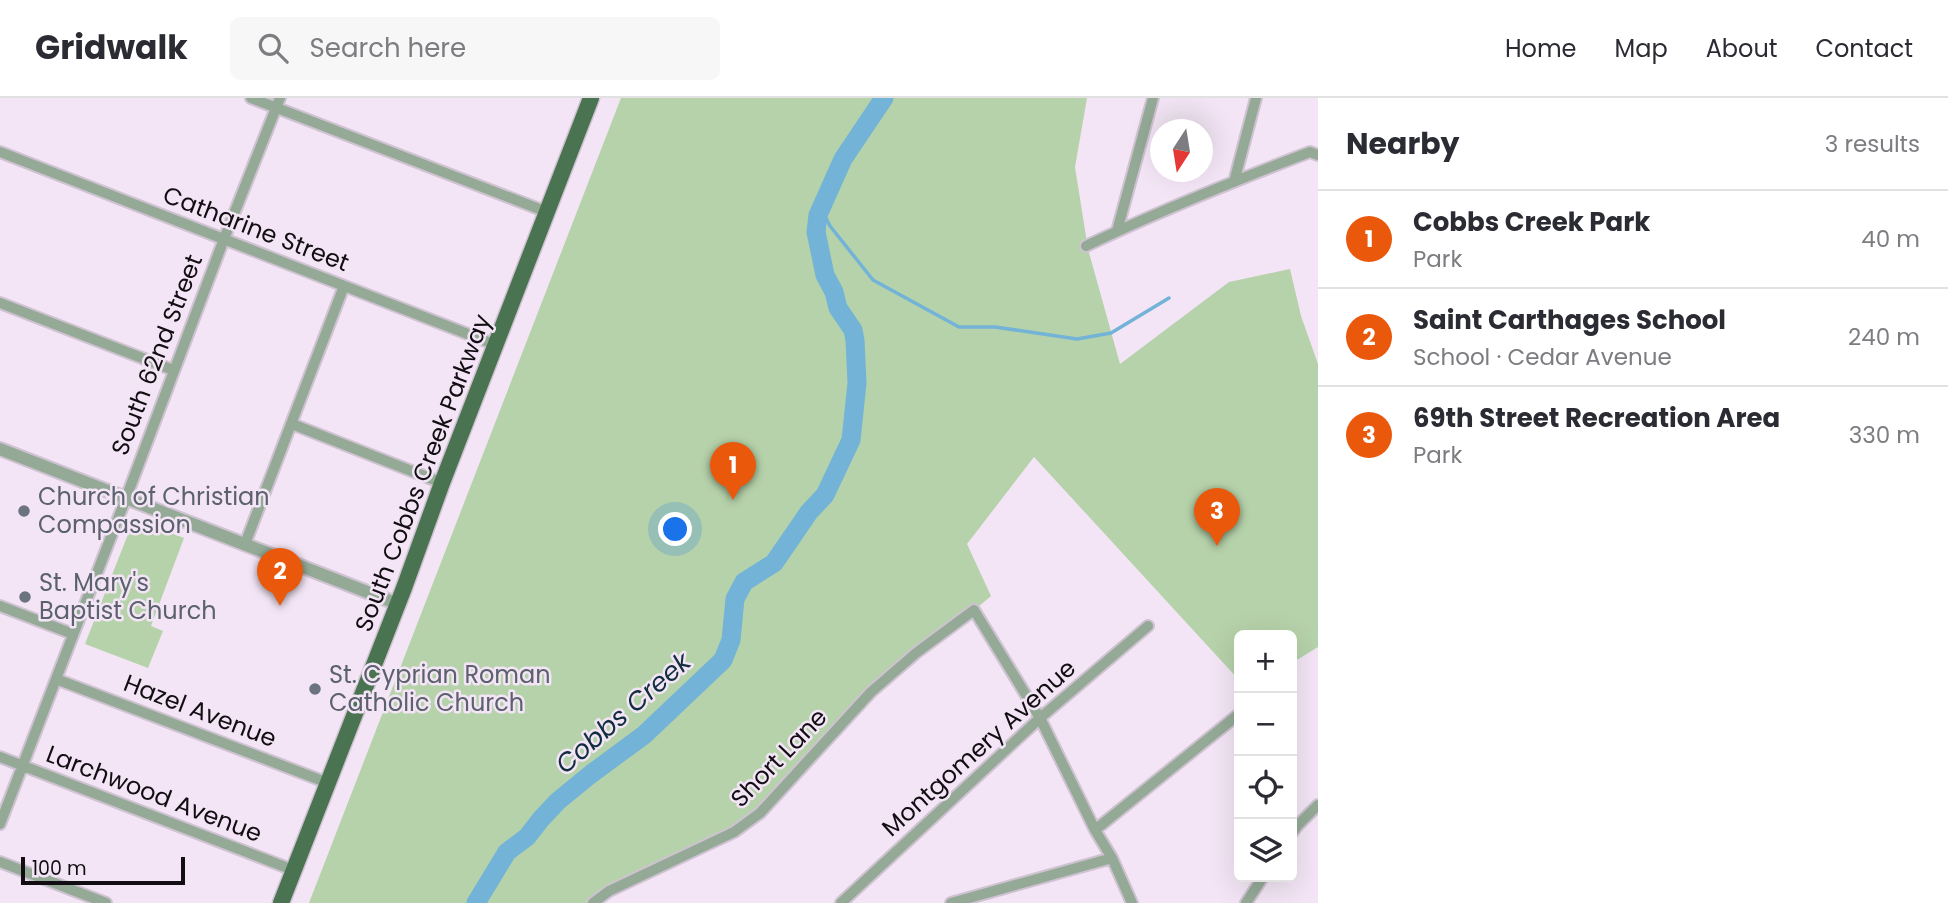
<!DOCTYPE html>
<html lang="en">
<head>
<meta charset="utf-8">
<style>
	body { margin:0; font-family:Poppins,sans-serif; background:#f7f7f7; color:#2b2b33 }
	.controls { position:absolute; right:21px; bottom:21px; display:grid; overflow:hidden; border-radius:10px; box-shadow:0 7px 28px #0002 }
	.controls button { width:63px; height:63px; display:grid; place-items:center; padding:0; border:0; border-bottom:2px solid #e1e1e2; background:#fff; color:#2b2b33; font:35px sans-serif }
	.compass { position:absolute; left:1150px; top:21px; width:63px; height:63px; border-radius:50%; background:#fff; box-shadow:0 7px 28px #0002; rotate:192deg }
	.scale { position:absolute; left:21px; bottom:18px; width:164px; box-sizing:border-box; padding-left:7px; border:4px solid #110d12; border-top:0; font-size:19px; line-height:24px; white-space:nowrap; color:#110d12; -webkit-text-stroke:5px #f3e5f5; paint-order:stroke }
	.you { position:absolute; left:676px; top:432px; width:24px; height:24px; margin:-18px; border:5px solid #fff; border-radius:50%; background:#1a73e8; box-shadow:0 0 0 10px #1a73e833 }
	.badge { display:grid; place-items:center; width:46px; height:46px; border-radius:50%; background:#ea580c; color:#fff; font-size:23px; font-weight:700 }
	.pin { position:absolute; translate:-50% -58px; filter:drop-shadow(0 2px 4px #0008) }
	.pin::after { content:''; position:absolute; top:37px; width:24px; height:21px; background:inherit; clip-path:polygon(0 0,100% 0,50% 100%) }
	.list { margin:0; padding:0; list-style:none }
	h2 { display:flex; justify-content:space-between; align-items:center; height:91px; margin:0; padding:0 28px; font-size:30px }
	h2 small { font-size:23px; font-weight:400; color:#7c7c81 }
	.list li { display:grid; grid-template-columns:46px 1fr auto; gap:21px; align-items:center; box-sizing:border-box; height:98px; padding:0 28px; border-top:2px solid #e1e1e2 }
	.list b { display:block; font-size:26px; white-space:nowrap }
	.list p { margin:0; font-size:23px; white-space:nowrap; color:#7c7c81 }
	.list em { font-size:23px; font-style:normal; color:#7c7c81 }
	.icon { flex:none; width:38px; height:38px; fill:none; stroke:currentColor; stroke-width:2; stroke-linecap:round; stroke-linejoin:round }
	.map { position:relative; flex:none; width:1318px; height:805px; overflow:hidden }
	header { display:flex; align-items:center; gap:42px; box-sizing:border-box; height:98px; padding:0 35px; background:#fff; border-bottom:2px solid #e1e1e2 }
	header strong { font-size:33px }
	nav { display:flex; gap:38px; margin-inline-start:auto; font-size:24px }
	.search { width:490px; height:63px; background:#f7f7f7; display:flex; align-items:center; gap:18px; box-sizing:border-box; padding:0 24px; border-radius:10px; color:#7c7c81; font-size:26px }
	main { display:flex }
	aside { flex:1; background:#fff }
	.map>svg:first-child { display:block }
	.green { fill:#b6d2aa }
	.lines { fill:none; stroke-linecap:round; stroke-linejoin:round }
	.stream { stroke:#72b3d7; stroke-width:3.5 }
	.river { stroke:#72b3d7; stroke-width:19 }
	.minor-casing { stroke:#cfc2d1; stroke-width:14 }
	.tertiary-casing { stroke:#cfc2d1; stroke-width:16 }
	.primary-casing { stroke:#cfc2d1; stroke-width:19 }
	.minor { stroke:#94aa97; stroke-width:10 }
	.tertiary { stroke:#94aa97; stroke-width:12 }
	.primary { stroke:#4a7451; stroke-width:16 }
	.worship-dot { fill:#6b7280; stroke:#f3e5f5; stroke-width:2.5 }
	.labels { text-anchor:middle; stroke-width:5; stroke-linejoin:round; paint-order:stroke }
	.street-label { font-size:24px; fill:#110d12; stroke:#f3e5f5 }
	.worship-label { font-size:24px; fill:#5b616d; stroke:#f3e5f5; text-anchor:start }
	.water-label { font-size:26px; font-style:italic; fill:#102e3e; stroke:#f3e5f5 }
</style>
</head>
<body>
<header>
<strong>Gridwalk</strong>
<div class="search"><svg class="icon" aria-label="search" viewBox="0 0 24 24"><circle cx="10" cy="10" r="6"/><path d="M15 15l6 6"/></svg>Search here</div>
<nav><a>Home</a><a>Map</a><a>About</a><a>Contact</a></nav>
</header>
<main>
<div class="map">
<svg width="1318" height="805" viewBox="0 0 1318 805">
	<rect width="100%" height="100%" fill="#f3e5f5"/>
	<path class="green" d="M621,0H1087L1075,69L1088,151L1120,266L1229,184L1290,171L1301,218L1318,266V549L1292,565V537H1239V582L1034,359L967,446L991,498L848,618L743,727L600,805H309Z
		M139,423L184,440L151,528L163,533L148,570L85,546L132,426Z"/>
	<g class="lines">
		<path class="stream" d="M821,110L830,128L873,182L959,229H995L1077,241L1111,235L1169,200"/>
		<path class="river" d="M476,805L507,754L527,739L541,721L558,703L591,676L644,637L723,562L731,542L735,501L744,484L774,465L809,414L825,397L851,342L857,285L855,242L853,232L838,210L834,194L825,177L816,134L818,117L843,61L884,0"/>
		<g class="minor-casing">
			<path id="minor" d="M251,0L547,114
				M0,54L496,247
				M1234,84L1256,0
				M1117,133L1153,0
				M1086,148C1159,113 1234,83 1310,54L1318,57
				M0,205L173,272
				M292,326L442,385
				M245,446L344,188
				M0,508L73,536
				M56,581L328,685
				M0,659L293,772
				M0,726L126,400L224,141L280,0
				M1095,732L1239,616
				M1292,735L1297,728L1318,707
				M0,764L106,805
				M593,805L609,793L734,734L760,715L871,594L916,555L974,512L1040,620L1095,732L1112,760L1132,805
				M841,805L1040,620L1148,528
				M951,805L1112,760
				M1246,805L1263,779"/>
		</g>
		<g class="tertiary-casing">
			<path id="tertiary" d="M0,351L398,506"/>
		</g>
		<g class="primary-casing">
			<path id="primary" d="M281,805L404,490L442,385L591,0"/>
		</g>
		<use href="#minor" class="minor"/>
		<use href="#tertiary" class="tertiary"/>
		<use href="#primary" class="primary"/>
	</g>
	<g class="worship-dot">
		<circle cx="24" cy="413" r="7"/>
		<circle cx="25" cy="499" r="7"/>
		<circle cx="315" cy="591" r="7"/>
	</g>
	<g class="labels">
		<g class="street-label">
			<text transform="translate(256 131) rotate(21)" y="8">Catharine Street</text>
			<text transform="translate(157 257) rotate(-69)" y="8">South 62nd Street</text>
			<text transform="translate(423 375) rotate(-69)" y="8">South Cobbs Creek Parkway</text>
			<text transform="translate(200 613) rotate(21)" y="8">Hazel Avenue</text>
			<text transform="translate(979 650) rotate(-42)" y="8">Montgomery Avenue</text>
			<text transform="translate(779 660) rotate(-46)" y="8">Short Lane</text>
			<text transform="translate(154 696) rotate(21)" y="8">Larchwood Avenue</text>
		</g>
		<g class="worship-label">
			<text x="38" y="407">Church of Christian<tspan x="38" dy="28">Compassion</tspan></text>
			<text x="39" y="493">St. Mary's<tspan x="39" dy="28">Baptist Church</tspan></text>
			<text x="329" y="585">St. Cyprian Roman<tspan x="329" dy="28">Catholic Church</tspan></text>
		</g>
		<g class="water-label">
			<text transform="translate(623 615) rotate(-41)" y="9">Cobbs Creek</text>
		</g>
	</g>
</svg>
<div class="controls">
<button>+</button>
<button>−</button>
<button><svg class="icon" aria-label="locate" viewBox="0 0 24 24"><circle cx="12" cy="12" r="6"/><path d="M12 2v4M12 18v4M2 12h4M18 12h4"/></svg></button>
<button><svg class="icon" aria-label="layers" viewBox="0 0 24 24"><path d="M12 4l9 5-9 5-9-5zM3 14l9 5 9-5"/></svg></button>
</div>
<svg class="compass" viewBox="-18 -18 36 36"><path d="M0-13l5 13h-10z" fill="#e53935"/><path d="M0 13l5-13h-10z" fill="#7c7c81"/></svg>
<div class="scale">100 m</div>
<div class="you"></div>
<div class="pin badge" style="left:733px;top:402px">1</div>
<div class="pin badge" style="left:280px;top:508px">2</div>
<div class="pin badge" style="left:1217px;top:448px">3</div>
</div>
<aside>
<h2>Nearby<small>3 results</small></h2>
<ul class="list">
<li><span class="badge">1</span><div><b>Cobbs Creek Park</b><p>Park</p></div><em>40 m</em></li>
<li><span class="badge">2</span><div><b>Saint Carthages School</b><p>School · Cedar Avenue</p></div><em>240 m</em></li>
<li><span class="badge">3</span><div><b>69th Street Recreation Area</b><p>Park</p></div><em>330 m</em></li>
</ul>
</aside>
</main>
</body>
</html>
